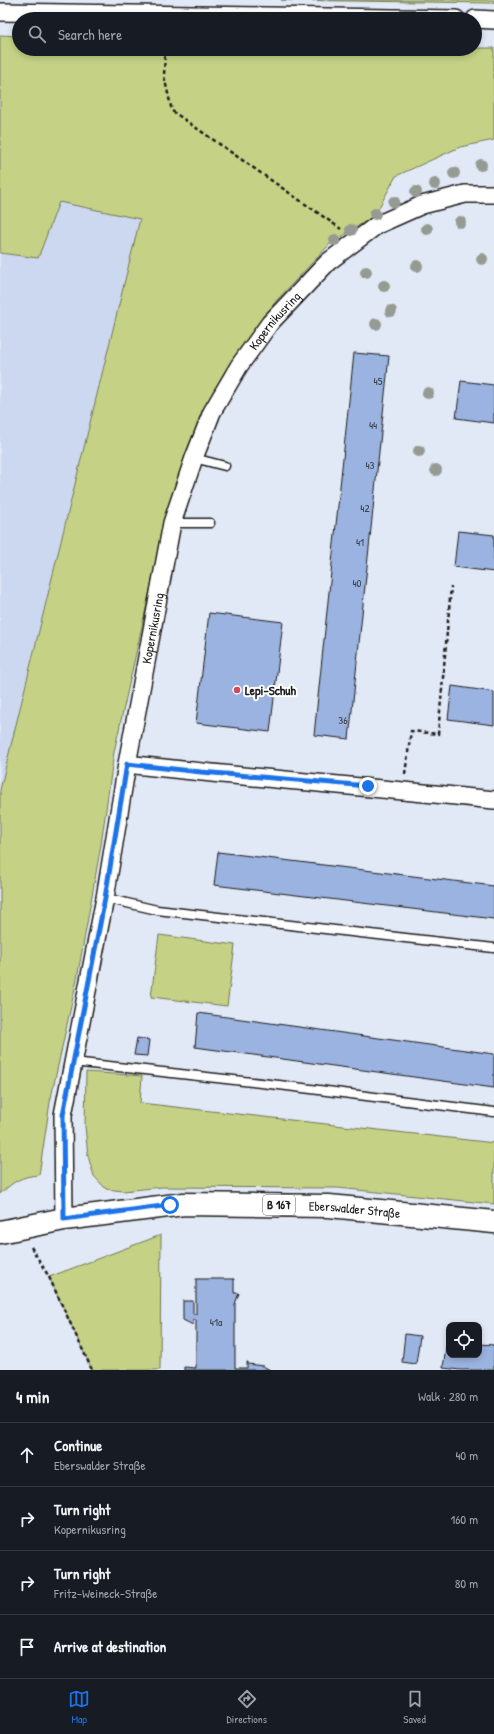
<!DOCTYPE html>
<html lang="en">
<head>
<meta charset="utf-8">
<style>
	body { margin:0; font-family:"Patrick Hand",sans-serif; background:#20242c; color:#f1f3f6 }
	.controls { position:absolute; right:12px; bottom:12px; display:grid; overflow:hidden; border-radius:8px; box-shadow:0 2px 6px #0003 }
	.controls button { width:36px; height:36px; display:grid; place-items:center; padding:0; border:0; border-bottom:1px solid #363941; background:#171b24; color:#f1f3f6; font:20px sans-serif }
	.stop { position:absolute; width:12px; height:12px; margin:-9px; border:3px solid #1a73e8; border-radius:50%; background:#fff }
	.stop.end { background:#1a73e8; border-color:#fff; box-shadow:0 1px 4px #0008 }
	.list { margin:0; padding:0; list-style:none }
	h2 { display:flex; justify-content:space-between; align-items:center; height:52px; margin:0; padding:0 16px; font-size:17px }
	h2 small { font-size:13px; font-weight:400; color:#9ea1a6 }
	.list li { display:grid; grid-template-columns:26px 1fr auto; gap:12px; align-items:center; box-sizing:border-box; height:64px; padding:0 16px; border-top:1px solid #363941 }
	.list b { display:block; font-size:15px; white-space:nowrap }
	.list p { margin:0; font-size:13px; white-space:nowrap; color:#9ea1a6 }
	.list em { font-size:13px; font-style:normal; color:#9ea1a6 }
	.icon { flex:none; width:22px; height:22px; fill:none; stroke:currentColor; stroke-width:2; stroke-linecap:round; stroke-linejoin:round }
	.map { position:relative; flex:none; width:494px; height:1370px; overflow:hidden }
	.search { position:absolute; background:#171b24; box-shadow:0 2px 6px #0003; left:12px; right:12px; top:12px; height:44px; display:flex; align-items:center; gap:10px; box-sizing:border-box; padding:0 14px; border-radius:22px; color:#9ea1a6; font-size:15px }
	.sheet { height:308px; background:#171b24 }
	nav { display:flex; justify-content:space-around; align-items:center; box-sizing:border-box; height:56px; border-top:1px solid #363941; background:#171b24; font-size:11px; color:#9ea1a6 }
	nav a { display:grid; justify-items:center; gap:2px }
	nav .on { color:#1a73e8 }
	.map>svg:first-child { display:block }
	.built { fill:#ccd8ef }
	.green { fill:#c5d286; stroke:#707751 }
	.building { fill:#9ab3e0; stroke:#1c1c1c }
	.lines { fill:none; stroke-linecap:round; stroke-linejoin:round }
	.service-casing { stroke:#1c1c1c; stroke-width:11 }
	.minor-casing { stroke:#1c1c1c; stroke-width:20 }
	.primary-casing { stroke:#1c1c1c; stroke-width:25 }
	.path { stroke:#1c1c1c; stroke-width:2.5; stroke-dasharray:4 3; stroke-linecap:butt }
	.service { stroke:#fff; stroke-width:8 }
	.minor { stroke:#fff; stroke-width:17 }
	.primary { stroke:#fff; stroke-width:22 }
	.tree { fill:#959b92 }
	.route { stroke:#1a73e8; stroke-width:5 }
	.poi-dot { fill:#d1495b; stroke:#fff; stroke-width:1.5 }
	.labels { text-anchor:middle; stroke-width:4; stroke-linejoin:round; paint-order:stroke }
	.number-label { font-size:11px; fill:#3c424d }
	.shield { fill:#fff; stroke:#606060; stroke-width:1 }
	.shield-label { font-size:12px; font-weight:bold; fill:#1c1c1c }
	.street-label { font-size:13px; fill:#1c1c1c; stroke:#fff }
	.poi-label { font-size:13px; font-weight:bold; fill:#1c1c1c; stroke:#fff; text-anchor:start }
</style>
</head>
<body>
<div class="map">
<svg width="494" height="1370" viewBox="0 0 494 1370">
	<rect width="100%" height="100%" fill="#e1e8f6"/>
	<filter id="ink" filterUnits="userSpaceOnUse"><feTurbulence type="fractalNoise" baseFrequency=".025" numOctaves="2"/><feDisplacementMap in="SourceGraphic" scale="8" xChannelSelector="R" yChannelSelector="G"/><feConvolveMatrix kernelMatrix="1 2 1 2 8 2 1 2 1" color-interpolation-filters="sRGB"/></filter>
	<g filter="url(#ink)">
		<path class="built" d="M58,201L140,218L0,790V253L38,258Z"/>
		<path class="green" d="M281,0H494V3Z
			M0,35L19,36V49L494,48V140L460,147L396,176L375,215L329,245L276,301L226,371L202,411L168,509L114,752L101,845L77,979L50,1102L39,1175C21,1176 13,1182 0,1194V790L140,219L59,202L38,258L0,253Z
			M159,935L235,945L227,1006L151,997Z
			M86,1072L142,1076L140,1103L494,1143V1204L338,1188L162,1187L123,1191L106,1189L94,1176L88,1156L85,1126Z
			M161,1235L160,1370H92L49,1277Z"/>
		<path class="building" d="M354,353L389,356L349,739L314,735Z
			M461,381L494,385V423L456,418Z
			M458,531L494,535V572L454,567Z
			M209,613L283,622L270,732L196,723Z
			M452,686L494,692V725L448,719Z
			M218,852L494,886V919L214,885Z
			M198,1013L494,1054V1088L195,1047Z
			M137,1038L149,1040L147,1056L134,1055Z
			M196,1279H234V1293H239L235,1304V1368H247V1362H248V1364L263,1366L270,1370H184V1367L196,1368V1320H193V1325L183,1320V1301H193V1314H196Z
			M405,1334L420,1336L416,1364L402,1362Z
			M447,1340H449V1355H479V1344L494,1345V1370H460L443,1368Z"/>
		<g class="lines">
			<g class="service-casing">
				<path id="service" d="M194,458L225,466
					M172,523H210
					M105,898L157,910L494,948
					M73,1062L279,1085L494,1112"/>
			</g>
			<g class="minor-casing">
				<g id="minor">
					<path d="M0,12L456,19"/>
					<path d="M475,19L494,20"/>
					<path d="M127,764C249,778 372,787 494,800"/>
					<path id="s1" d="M64,1219L63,1115L105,898L127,764L172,523L194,458L212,412L239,366L270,323L328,262L377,225L422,205L465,194H494"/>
				</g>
			</g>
			<g class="primary-casing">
				<g id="primary">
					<path id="s2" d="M0,1232L64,1219L184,1204L329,1206L494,1222"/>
				</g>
			</g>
			<path class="path" d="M165,49L164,76L172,111L341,229
				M405,774L411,731L438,734L451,587
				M31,1247L49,1277L92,1370"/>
			<use href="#service" class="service"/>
			<use href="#minor" class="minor"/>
			<use href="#primary" class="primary"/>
		</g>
		<g class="tree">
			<circle cx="481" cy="165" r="6"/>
			<circle cx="454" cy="173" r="6"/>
			<circle cx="435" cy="184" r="6"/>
			<circle cx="416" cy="192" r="6"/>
			<circle cx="394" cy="202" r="6"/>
			<circle cx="375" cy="214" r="6"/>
			<circle cx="460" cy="222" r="6"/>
			<circle cx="427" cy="229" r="6"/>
			<circle cx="351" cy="230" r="6"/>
			<circle cx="335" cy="240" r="6"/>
			<circle cx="482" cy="259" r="6"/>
			<circle cx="417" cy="266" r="6"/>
			<circle cx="366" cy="272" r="6"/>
			<circle cx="384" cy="286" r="6"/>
			<circle cx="391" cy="311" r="6"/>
			<circle cx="376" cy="324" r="6"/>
			<circle cx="428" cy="393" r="6"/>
			<circle cx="419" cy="451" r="6"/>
			<circle cx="436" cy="470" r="6"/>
		</g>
	</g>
	<g class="lines" filter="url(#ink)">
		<path class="route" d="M170,1205L64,1219L63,1115L105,898L127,764L201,772L368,786"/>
	</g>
	<circle class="poi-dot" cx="237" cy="690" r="4"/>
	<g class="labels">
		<g class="number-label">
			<text x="378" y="385">45</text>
			<text x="373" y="429">44</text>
			<text x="370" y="469">43</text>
			<text x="365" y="512">42</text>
			<text x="360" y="546">41</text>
			<text x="357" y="587">40</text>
			<text x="343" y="724">36</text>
			<text x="216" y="1326">41a</text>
		</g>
		<rect class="shield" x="263" y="1195" width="32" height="20" rx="3"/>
		<g class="shield-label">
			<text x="279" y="1209">B 167</text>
		</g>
		<g class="street-label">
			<text dy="5" stroke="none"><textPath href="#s1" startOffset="935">Kopernikusring</textPath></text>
			<text dy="5" stroke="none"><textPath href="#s1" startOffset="599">Kopernikusring</textPath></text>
			<text dy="5" stroke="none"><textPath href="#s2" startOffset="357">Eberswalder Straße</textPath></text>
		</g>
		<g class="poi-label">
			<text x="245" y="695">Lepi-Schuh</text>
		</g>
	</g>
</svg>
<div class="controls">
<button><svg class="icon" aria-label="locate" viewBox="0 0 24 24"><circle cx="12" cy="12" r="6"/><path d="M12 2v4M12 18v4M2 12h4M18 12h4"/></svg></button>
</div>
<div class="stop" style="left:170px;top:1205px"></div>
<div class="stop end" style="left:368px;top:786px"></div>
<div class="search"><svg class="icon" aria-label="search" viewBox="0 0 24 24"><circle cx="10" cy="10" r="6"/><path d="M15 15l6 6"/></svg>Search here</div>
</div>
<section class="sheet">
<h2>4 min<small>Walk · 280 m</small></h2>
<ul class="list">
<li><svg class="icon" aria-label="ahead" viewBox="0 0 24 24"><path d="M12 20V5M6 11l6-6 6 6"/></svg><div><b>Continue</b><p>Eberswalder Straße</p></div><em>40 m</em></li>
<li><svg class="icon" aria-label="right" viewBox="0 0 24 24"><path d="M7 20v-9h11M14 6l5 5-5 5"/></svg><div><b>Turn right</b><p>Kopernikusring</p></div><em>160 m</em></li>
<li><svg class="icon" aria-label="right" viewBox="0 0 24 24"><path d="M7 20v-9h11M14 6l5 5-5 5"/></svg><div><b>Turn right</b><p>Fritz-Weineck-Straße</p></div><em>80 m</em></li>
<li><svg class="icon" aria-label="arrive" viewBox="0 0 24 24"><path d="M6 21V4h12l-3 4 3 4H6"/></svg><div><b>Arrive at destination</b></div></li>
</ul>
</section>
<nav>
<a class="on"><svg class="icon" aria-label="map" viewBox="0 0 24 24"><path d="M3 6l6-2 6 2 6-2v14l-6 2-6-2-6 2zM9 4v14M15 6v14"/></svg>Map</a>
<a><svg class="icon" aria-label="directions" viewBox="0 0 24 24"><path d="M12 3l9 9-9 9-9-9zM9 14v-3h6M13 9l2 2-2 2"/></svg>Directions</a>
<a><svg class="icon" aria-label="saved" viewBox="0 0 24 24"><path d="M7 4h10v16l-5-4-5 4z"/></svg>Saved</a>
</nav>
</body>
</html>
